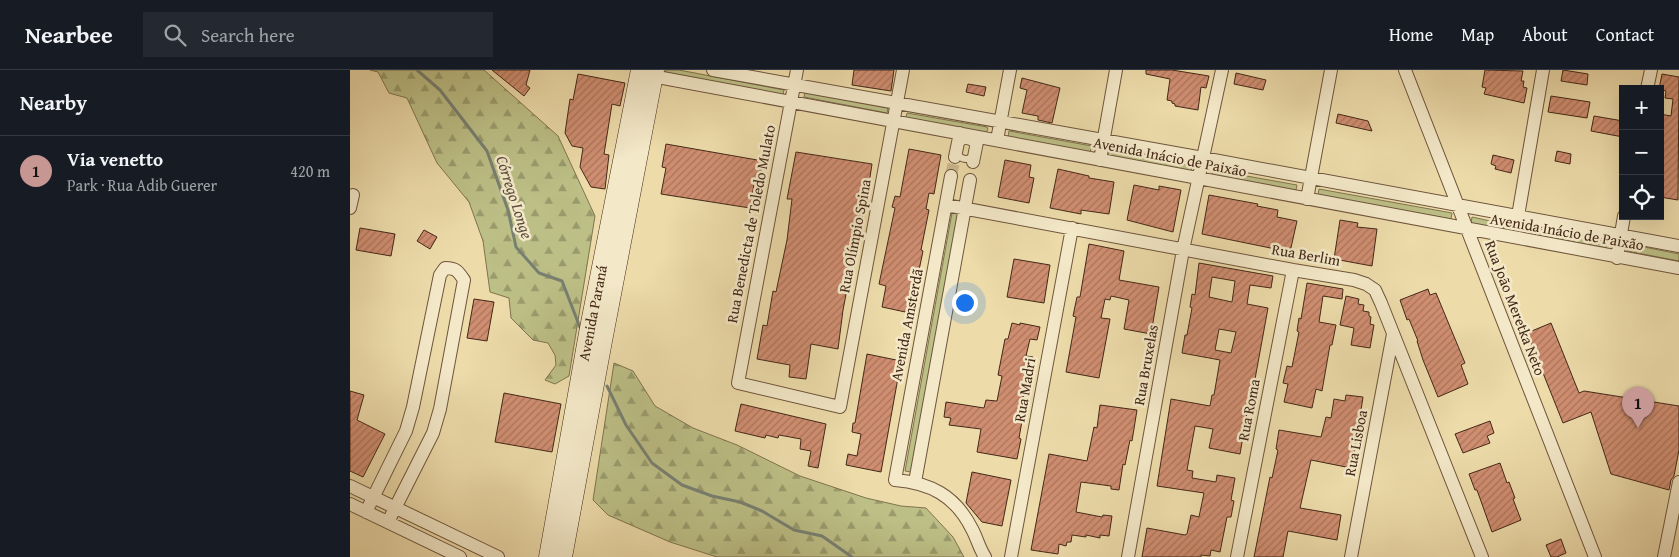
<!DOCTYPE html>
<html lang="en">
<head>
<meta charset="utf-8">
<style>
	body { margin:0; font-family:"Gentium Book Plus",serif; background:#242831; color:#f1f3f6 }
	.controls { position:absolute; right:15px; top:15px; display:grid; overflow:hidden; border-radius:0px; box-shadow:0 5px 20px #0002 }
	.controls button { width:45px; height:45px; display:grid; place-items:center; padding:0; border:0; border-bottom:1px solid #363941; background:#171b24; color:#f1f3f6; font:25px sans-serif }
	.you { position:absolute; left:614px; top:232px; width:18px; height:18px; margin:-12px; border:4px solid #fff; border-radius:50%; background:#1a73e8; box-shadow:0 0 0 8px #1a73e833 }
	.badge { display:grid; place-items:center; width:32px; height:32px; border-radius:50%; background:#c59692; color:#111; font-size:16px; font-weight:700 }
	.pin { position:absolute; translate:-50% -41px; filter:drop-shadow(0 1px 2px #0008) }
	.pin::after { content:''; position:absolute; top:26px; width:18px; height:15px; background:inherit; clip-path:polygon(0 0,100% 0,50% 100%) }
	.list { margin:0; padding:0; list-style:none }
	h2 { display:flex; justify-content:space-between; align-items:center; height:65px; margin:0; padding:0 20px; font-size:21px }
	h2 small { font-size:16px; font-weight:400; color:#9ea1a6 }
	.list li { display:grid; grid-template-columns:32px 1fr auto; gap:15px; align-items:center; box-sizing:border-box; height:70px; padding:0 20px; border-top:1px solid #363941 }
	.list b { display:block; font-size:19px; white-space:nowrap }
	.list p { margin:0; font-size:16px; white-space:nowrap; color:#9ea1a6 }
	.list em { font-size:16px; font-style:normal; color:#9ea1a6 }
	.icon { flex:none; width:28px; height:28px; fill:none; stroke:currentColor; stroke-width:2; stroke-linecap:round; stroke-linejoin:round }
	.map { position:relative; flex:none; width:1329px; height:487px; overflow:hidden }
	header { display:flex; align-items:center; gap:30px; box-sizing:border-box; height:70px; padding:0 25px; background:#171b24; border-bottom:1px solid #363941 }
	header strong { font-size:24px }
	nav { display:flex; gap:28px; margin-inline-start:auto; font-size:18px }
	.search { width:350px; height:45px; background:#242831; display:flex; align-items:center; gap:12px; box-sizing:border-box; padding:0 18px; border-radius:0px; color:#9ea1a6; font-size:19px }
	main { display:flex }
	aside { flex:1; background:#171b24 }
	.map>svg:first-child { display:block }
	.green { fill:#bcbf86; stroke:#80744e }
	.forest { fill:url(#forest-firs); stroke:#80744e }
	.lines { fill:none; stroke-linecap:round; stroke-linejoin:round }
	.stream { stroke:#788072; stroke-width:3 }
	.building { fill:url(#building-hatch); stroke:#442817; fill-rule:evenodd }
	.street-tunnel { stroke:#cbb78d; stroke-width:12; stroke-dasharray:12 6; stroke-linecap:butt }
	.lane-casing { stroke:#6e553c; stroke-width:8 }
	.street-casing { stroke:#6e553c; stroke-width:14 }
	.secondary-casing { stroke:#442817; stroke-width:19 }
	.lane { stroke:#f3e8c8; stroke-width:6 }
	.street { stroke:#f3e8c8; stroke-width:12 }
	.secondary { stroke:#f3e8c8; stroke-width:18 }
	.labels { text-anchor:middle; stroke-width:5; stroke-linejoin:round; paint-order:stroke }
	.street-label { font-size:15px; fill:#442817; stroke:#f3e8c8 }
	.water-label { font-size:16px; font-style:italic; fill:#5a4c3d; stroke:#f3e8c8 }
</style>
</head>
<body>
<header>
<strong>Nearbee</strong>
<div class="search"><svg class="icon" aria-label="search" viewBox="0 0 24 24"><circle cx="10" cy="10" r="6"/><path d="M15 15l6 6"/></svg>Search here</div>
<nav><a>Home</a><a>Map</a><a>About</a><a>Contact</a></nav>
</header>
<main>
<aside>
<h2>Nearby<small></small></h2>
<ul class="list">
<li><span class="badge">1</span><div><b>Via venetto</b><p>Park · Rua Adib Guerer</p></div><em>420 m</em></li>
</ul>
</aside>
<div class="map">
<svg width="1329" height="487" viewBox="0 0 1329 487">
	<defs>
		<pattern id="forest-firs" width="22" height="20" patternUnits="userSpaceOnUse" patternTransform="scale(1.25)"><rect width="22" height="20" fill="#bcbf86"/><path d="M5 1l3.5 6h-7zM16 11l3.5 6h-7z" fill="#9a9b6d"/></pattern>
		<pattern id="building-hatch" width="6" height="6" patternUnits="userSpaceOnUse" patternTransform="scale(1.25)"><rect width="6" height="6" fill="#d08e71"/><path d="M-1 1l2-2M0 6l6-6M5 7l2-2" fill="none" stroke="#aa745c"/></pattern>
	</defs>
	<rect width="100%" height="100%" fill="#eddbaa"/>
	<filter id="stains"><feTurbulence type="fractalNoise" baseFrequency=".004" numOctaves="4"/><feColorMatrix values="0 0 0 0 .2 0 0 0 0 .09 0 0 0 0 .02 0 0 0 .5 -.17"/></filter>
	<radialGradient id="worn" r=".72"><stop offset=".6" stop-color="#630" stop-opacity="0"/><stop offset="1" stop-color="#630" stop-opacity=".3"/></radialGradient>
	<path class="green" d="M316,0H329L434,20L433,25L316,3Z
		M455,22L538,38L537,43L454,27Z
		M557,43L637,57L638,59L636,63L556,48Z
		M659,61L742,76L740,82L658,67Z
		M759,79L842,96L841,103L758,86Z
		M863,100L947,115L946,120L862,105Z
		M969,119L1102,143L1101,149L968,125Z
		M602,143L608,144L561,402L555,401Z
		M1122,147L1154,154L1153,159L1121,153Z
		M1172,156L1257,172L1256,178L1171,162Z
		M1279,174L1329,184V191L1277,181Z"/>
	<path class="forest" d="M20,0H134L208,66L245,146L219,306L205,314L195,310L206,295L205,285L198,273L183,270L161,248L159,228L140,222L133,171L119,132L87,93L57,28L39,23L28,2Z
		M264,293L283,301L305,336L343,358L387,375L450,406L516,428L551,436L576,438L603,467L614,487H367L320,472L258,445L243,430Z"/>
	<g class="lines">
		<path class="stream" d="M67,0L90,20L137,81L158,140L166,177L189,203L212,211L231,260
			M257,316L276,355L302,393L332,415L362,426L390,432L412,441L444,460L472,466L502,487"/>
	</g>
	<path class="building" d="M142,0H180L176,15L180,18L174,26Z
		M504,0H544L541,21L502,15Z
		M796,0H822L859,6L856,18L851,17L848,40L825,36V34L822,33V31L817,30L820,9L796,4Z
		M1135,0L1173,1L1171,11H1174L1173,17L1177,18L1174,33L1134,24L1136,18L1132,17Z
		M1213,0L1238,4L1237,15L1211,11Z
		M886,3L916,10L913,20L884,14Z
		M228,4L275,13L270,36L262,34L254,84L259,85L255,119L241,117L230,97L233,78L222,76L215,63L220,29L223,30Z
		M1312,4L1329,7L1328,130L1310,127V44L1321,46L1323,29L1315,28L1316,21L1309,19Z
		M672,8L710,18L702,53L688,50V46L672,43L677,20L670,18Z
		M618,14L636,17L634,26L616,22Z
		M1201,26L1240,32L1237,48L1198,42Z
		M988,44L1018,51L1022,61L986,53Z
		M1244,46L1273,51V67L1241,61Z
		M316,74L413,91L408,115L404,114L400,138L311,124L316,98L312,97Z
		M559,79L591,85L584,124L579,123L576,139L579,140L571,180L573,181L560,243L532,237L536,216L529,214L545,138L542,137L545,126L550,127Z
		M1207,81L1221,84L1220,94L1205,91Z
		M446,82L522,94L518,120H519L516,141H513L512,151H510L493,240L488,279L461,274L456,309L439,307L440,295L407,289L413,255L417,256L423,221L426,222L437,170L442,129H437Z
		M1143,85L1164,90L1161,103L1145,99L1146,96L1141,94Z
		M655,90L681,95L679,107L684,108L679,133L648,127Z
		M708,99L739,106V108L764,112L759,144L731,140V144L700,138Z
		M784,115L809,120V116L831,120L823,162L777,150Z
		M859,125L908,134L907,136L928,140L927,147L947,151L940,182L852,164Z
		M990,150L1008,153L1007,157L1027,159L1022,196L984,189Z
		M10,158L45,164L41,186L6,180Z
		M74,160L87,167L80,179L67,171Z
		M739,174L774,181L769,210L809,217L801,264L774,259L779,230L761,226L760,230L755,229L751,248L760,249L749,308L716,302L726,247L723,246L727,227H730Z
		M664,189L700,195L694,233L657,227Z
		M849,193L923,206L921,218L900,215L897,234L918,238L903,320L901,319L890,384L859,378L863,359L845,356L837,400L843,401L842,408L866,412L867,405L885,408L881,430L884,431L881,447H877L870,482L861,480L860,486L851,485V487H792L797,458L835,465L837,464L841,445L849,447L854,423L807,416L821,329L860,336L862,325H864L870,290L832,283L835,265H837L842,238L840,237L842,224L845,225ZM862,207L885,211L882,232L859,227ZM869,259L886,262L881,283L865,280Z
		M957,213L993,219L992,229L973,226L969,252L986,255L982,275H980L972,321L966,319L962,338L934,332L938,314L933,313L937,296L942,297L949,262L947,261L949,248L951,249Z
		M1078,219L1080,225L1086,223L1115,293L1111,295L1118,314L1088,327L1073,290L1067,271H1068L1059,249L1057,250L1050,230Z
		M996,226L1009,229L1008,234L1014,235L1013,241L1019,242V246L1021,247L1020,254L1024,255L1020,278L1001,275L1004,258L990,255Z
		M124,229L144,232L137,271L117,268Z
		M662,253L670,255V253L690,257L687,270L680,269L676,286L683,287L678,317H675L669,351H672L669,368L671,369L667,389L627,382L631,359L599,355L601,348L594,347L596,332L634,338L636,330L647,331L652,306L648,305L655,269H658Z
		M1201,253L1229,323L1234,321L1329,336V380L1324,406L1321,410L1319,420L1261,404L1241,342L1213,353L1177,263Z
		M517,284L551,291L531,402L496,395L498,384L507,386L511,364L502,362L503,353H505Z
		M0,321L14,325L7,350L35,364L13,407L0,401Z
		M154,323L211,334L202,382L145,372Z
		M996,325L1013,327L1009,353L1010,354L1001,398L961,390L950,438L991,445L987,470L938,461L933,487H904L920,407L922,408L928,380L926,379L929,360L971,367L976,347L981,348L984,329L995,331Z
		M391,334L476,354L468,398L458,396L461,381L450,379L451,369L429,365L428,368L416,365L415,368L385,361Z
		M750,335L787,340L782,371L780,370L775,395L773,394L769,420L761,419V416L731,412L726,442L752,447L753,445L762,446L759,466L750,465V468L736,465V467L722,465L721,472H717L716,476L709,474L708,484L681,480L699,384L737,391L744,357L747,358Z
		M1140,351L1144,363L1137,366L1140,373L1113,383L1105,364Z
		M1150,393L1157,413L1159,412L1165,428L1163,429L1171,450L1142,462L1127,420H1125L1119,404Z
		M622,402L661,410L652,456L632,452L616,433Z
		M1211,469L1216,483L1207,487H1201L1196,475Z"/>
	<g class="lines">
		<path class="street-tunnel" d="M601,106L605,87"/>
		<g class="lane-casing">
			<path id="lane" d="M607 80a9 9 0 1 1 18 0a9 9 0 1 1-18 0Z"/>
		</g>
		<g class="street-casing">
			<path id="street" d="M363,0L853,88L1329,176
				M447,0L388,313L490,337L553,0
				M1055,0L1245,487
				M297,5L1329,198
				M1297,19L1301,0
				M647,70L660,0
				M605,87L610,63
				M750,90L766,0
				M623,92L628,67
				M601,106L545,410C580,413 605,425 622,459C627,468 629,478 635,487
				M957,129L981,0
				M596,135L943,200L1004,210L1016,214L1025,220L1031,233L1132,487
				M0,138L3,125
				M1168,146L1193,0
				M1267,188L1274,146
				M565,412L620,110
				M0,416L148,487
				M0,434L110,487
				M16,442L56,361L63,337L90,205L95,198C106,198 108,201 114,210L90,339L83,363L38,452
				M661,487L722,158
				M778,487L833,180L872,0
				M887,487L943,200
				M1001,487L1043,264
				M1314,487L1329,412"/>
		</g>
		<g class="secondary-casing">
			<path id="secondary" d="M198,487L238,263L290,0
				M213,487L253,271L305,0"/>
		</g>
		<use href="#lane" class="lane"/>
		<use href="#street" class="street"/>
		<use href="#secondary" class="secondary"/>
	</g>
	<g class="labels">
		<g class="street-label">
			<text transform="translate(820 87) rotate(11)" y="5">Avenida Inácio de Paixão</text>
			<text transform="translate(401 154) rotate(-79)" y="5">Rua Benedicta de Toledo Mulato</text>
			<text transform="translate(1217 162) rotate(10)" y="5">Avenida Inácio de Paixão</text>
			<text transform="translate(505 166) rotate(-79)" y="5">Rua Olímpio Spina</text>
			<text transform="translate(956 185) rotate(10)" y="5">Rua Berlim</text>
			<text transform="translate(1165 238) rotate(69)" y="5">Rua João Meretka Neto</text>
			<text transform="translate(243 243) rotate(-79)" y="5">Avenida Paraná</text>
			<text transform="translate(557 255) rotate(-79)" y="5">Avenida Amsterdã</text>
			<text transform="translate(796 295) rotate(-80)" y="5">Rua Bruxelas</text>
			<text transform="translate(675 320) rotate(-80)" y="5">Rua Madri</text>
			<text transform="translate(899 340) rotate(-79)" y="5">Rua Roma</text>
			<text transform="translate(1006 373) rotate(-79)" y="5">Rua Lisboa</text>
		</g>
		<g class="water-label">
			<text transform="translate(165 127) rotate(72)" y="6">Córrego Longe</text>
		</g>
	</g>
	<rect width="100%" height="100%" filter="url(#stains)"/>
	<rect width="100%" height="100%" fill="url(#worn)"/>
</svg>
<div class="controls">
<button>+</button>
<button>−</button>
<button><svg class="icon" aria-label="locate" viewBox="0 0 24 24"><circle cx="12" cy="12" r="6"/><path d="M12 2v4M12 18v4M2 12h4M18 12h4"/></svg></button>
</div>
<div class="you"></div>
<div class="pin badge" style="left:1288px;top:358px">1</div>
</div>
</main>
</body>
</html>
